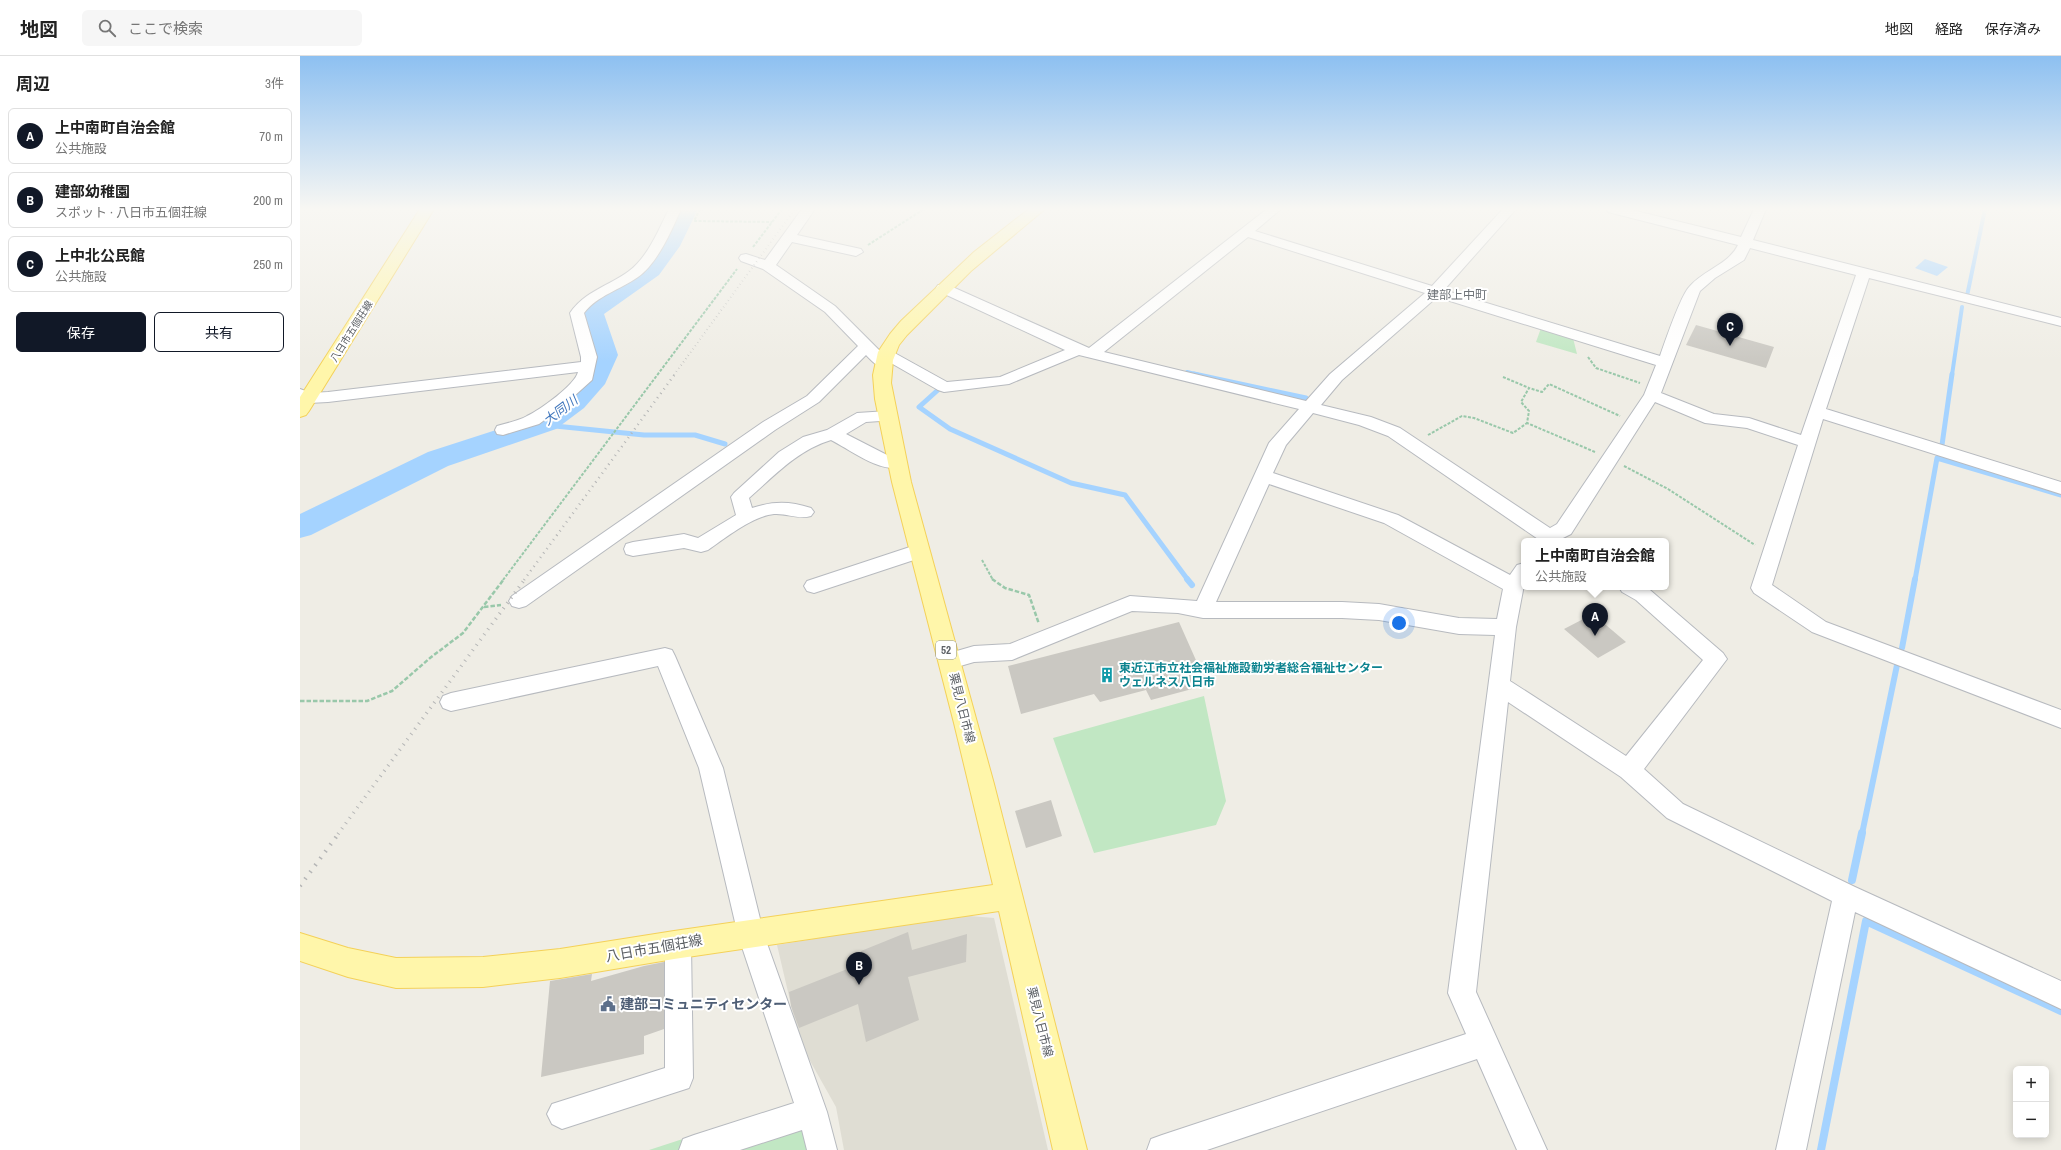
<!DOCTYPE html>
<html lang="ja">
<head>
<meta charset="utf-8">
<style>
	body { margin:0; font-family:"Archivo Narrow","Noto Sans JP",sans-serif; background:#f6f6f6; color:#222 }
	.controls { position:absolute; right:12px; bottom:12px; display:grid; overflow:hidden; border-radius:6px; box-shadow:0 2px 10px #0003 }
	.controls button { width:36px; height:36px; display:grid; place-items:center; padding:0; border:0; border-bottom:1px solid #e0e0e0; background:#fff; color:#222; font:20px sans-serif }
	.you { position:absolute; left:1099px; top:567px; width:14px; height:14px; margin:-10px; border:3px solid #fff; border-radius:50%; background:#1a73e8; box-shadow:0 0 0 6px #1a73e833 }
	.badge { display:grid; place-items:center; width:26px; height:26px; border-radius:50%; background:#111827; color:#fff; font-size:13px; font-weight:700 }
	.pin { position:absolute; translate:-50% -33px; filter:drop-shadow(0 1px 2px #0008) }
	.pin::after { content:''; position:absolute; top:21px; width:14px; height:12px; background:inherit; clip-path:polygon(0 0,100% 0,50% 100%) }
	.popup { position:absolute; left:1221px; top:482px; width:148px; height:52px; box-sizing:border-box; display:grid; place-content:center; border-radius:6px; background:#fff; filter:drop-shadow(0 1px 3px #0005); font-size:13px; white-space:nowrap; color:#767676 }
	.popup b { font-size:15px; color:#222 }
	.popup::after { content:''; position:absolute; left:50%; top:100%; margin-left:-8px; border:8px solid transparent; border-top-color:#fff }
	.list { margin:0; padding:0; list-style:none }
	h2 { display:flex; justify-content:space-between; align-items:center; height:52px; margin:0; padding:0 16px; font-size:17px }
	h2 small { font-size:13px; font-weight:400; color:#767676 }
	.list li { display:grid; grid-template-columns:26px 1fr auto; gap:12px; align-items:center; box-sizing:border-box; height:56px; margin:0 8px 8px; padding:0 8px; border:1px solid #e0e0e0; border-radius:6px }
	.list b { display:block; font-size:15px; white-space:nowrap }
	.list p { margin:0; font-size:13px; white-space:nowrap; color:#767676 }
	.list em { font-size:13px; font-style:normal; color:#767676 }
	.actions { display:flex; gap:8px; padding:12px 16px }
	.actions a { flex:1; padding:9px 0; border:1px solid #111827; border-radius:6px; text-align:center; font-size:14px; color:#111827 }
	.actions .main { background:#111827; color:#fff }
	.icon { flex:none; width:22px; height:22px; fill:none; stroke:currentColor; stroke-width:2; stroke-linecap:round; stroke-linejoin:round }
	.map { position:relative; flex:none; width:1761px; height:1094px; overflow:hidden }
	header { display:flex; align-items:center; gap:24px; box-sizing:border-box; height:56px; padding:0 20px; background:#fff; border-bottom:1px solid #e0e0e0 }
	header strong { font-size:19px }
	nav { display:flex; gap:22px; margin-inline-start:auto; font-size:14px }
	.search { width:280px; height:36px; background:#f6f6f6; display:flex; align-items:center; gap:10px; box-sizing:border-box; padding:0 14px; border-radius:6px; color:#767676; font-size:15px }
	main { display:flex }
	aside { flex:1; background:#fff }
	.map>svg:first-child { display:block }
	.education { fill:#dfddd3 }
	.green { fill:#c1e7c3 }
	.water { fill:#a5d3ff }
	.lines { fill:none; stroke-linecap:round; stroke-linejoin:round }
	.stream-far3 { stroke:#a5d3ff; stroke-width:4 }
	.stream-far2 { stroke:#a5d3ff; stroke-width:5 }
	.stream-far1 { stroke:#a5d3ff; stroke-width:6 }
	.stream { stroke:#a5d3ff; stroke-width:8 }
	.river { fill:#a5d3ff; fill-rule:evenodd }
	.building { fill:#cac8c2 }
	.minor-casing { stroke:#b7babf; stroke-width:2 }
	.major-casing { stroke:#f4d159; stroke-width:2 }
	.path-far1 { stroke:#99c8aa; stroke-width:2; stroke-dasharray:3 1.5; stroke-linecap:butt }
	.path { stroke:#99c8aa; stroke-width:2.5; stroke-dasharray:4.5 2; stroke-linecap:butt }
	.minor { fill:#fff; fill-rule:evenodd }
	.major { fill:#fff6aa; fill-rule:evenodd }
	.rail-far3 { stroke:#b5b6b6; stroke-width:2; stroke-dasharray:0.5 3.5; stroke-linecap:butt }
	.rail-far2 { stroke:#b5b6b6; stroke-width:2.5; stroke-dasharray:1 4.5; stroke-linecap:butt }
	.rail-far1 { stroke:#b5b6b6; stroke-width:3.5; stroke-dasharray:1 5.5; stroke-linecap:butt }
	.rail { stroke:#b5b6b6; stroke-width:4; stroke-dasharray:1.5 7; stroke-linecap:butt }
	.labels { text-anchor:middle; stroke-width:4; stroke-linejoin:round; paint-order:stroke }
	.far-street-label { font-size:10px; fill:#5c6065; stroke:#fff }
	.shield { fill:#fff; stroke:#8d9093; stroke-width:1 }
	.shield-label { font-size:11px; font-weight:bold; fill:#5c6065 }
	.far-quarter-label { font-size:12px; fill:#6d7277; stroke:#fff }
	.culture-label { font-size:12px; font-weight:bold; fill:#0d838f; stroke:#fff; text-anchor:start }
	.street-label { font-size:12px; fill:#5c6065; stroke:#fff }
	.water-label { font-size:13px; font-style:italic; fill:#4177bd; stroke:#fff }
	.near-street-label { font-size:14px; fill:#5c6065; stroke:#fff }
	.near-service-label { font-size:14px; font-weight:bold; fill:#4e5e75; stroke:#fff; text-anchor:start }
</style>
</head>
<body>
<header>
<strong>地図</strong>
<div class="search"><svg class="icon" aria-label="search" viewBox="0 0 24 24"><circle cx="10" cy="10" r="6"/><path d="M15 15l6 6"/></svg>ここで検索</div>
<nav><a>地図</a><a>経路</a><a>保存済み</a></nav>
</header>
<main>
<aside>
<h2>周辺<small>3件</small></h2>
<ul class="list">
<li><span class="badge">A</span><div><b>上中南町自治会館</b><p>公共施設</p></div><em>70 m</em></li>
<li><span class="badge">B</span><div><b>建部幼稚園</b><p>スポット · 八日市五個荘線</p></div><em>200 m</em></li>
<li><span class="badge">C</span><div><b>上中北公民館</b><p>公共施設</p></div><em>250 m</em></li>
</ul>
<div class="actions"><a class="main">保存</a><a>共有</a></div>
</aside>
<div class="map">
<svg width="1761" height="1094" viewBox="0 0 1761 1094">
	<rect width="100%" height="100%" fill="#efede5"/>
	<path class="education" d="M658,859L694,862L748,1094H544L536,1051L500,987L477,889Z"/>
	<path class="green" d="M1241,272L1273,282L1277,298L1236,286Z
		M904,640L926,745L916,769L794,797L753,682Z
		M502,1044L507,1094H349Z"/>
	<path class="water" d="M1625,203L1648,211L1637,220L1615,212Z"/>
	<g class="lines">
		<path class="stream-far3" d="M1667,240L1685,153
			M887,316L899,319
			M1652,319L1662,251"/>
		<path class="stream-far2" d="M894,318L1006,342
			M639,333L619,351L650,373L771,427L825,439L888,524
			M246,367L255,370L344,379H395L425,388
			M1642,389L1652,318
			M1615,524L1637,402L1761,439"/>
		<path class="stream-far1" d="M887,523L892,529
			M1602,592L1615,523
			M1562,778L1597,609"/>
		<path class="stream" d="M1552,824L1562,777
			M1521,1094L1566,865L1761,955"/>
		<path class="river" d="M376,153H398L380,190L359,219L304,258L318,299L305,328L284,352L256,373L148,410L11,479L0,482V458L128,396L236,361L264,340L283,319L292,299L279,257C293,236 316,230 336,215C356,200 365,175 376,153Z"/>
	</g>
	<path class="building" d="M1396,269L1474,291L1466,312L1386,289Z
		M1293,558L1326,586L1298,602L1264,573Z
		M879,566L907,629L851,644L846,634L800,646L794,638L721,658L708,610Z
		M751,744L762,780L726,792L715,755Z
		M608,876L612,894L667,878L666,906L608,921L619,964L566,986L558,948L499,972L491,950L489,936L560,908L561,895Z
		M364,906V973L344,980V998L241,1021L250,925L292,918L291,925L344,910Z"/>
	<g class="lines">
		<g class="minor-casing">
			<path id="minor" d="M369,153H381C372,174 357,208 338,221C320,234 298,239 284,257L297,301L292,324L262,351L239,368L203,379L197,378L195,374L197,370C207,367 218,365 227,360C240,354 275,329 278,316L28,346L9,347L0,344V333L11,337L28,336L281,306V301L270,257C285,235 309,230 329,215C348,201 359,173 369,153Z
				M502,153H515L497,179L561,193L563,196L556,200L492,186L476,209L535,250L580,295L586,293L591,295L647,326L700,321L765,294L638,235L636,232L638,229H648L789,292L967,153H981L955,175L1132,230L1203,153H1216L1144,234L1360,300C1365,286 1381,238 1390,230C1404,214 1429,208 1438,189L1308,156L1306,153H1328L1441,181L1454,153H1466L1453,184L1761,262V270L1569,222L1526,353L1761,426V438L1523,363L1472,529L1526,566L1761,654V672L1512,576L1454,537L1451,532L1498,389L1447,372L1405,367L1355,346L1271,478L1257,485H1237L1238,483L1088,380L1059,369L1013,357L986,389L973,417L1098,459L1210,519L1217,509L1224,507V529L1216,571L1210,625L1326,700L1403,604L1336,544L1322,536L1319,531H1345L1350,534L1423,597L1427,603L1344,713L1383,748L1555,831L1761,925V953L1555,856L1506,1094H1476L1532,845L1367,762L1321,721L1208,646L1176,936L1247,1094H1217L1177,1003L907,1094H847L851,1083L862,1079L1166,978L1148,937L1195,579L1159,578L1079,564L1042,562H903L878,557L832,555L712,604L674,606L650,613L643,611L639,605L643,599L674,590L710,588L830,540L897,545L969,387L999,353L779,299L709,328L644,336L638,334L591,307L588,310C578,313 573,306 566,299L519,346L475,374L226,550L219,552L212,550L209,545L212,540L463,366L507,340L558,290L525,256L463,213L441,205L439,202L441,199L446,198L465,204ZM948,181L1125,237L1030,318L1006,345L804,296ZM1450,192L1556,219L1501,379L1449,362L1414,358L1361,337L1400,235L1415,222L1444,204ZM1137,241L1356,309L1344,339L1257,468L1250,472L1100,372L1071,361L1021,349L1042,324ZM969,428L1084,467L1203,533L1197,563L1159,562L1079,548L1042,546H916Z
				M588,355L594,356L596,360L594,364L566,366L546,378L587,399L602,403L605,407L602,411C579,417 551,394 531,384C498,394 475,419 449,442L452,452C474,445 489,445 511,452L514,456L511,460C499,464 487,457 474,458C453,460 425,482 408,494L401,496L384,492L333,500L326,498L324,493L326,488L333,486L384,478L398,482L436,459L431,441L434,437L479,396L503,381L527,374L557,357Z
				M619,488L626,490L629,495L626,500L514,537L507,535L504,530L507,525Z
				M365,592L372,594L375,600L423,712L464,879L527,1056L537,1094H507L502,1074L440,1094H379L383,1083L394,1079L494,1047L438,879L399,712L358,610L151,655L143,652L140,646L143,640L151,637Z
				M378,875L387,879L391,888L393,1022L389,1032L262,1073L252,1068L247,1058L252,1048L365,1012V888L369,879Z"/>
		</g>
		<g class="major-casing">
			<path id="major" d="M120,153H134L9,355L6,359L0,361V341Z
				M729,153H745L671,215L607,279L599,289L593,304L591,327L611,426L694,728L787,1094H753L699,855L374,903L260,922L183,931L96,932L48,921L0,905V877L48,892L96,902L183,901L260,893L374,875L693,829L654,667L592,426L575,343L573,319L578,296L590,278L601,265L674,196Z"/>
		</g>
		<path class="path-far1" d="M400,153L394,165L472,166
			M568,189L624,153
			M453,191L482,153
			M1288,301L1296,312L1340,327
			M1203,321L1229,332
			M1128,379L1162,360L1174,362L1213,377L1227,367
			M1295,396L1227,367L1229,355L1221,346L1229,332L1242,336L1249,328L1320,360
			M1324,410L1368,433L1455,489
			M682,504L693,524
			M203,524L437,213"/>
		<path class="path" d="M692,523L705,532L729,539L739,568
			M184,551L201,549
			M0,645H67L92,635L130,602L163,577L204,523"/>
		<use href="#minor" class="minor"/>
		<use href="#major" class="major"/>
		<path class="rail-far3" d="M374,319L495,153"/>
		<path class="rail-far2" d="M224,524L375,318"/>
		<path class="rail-far1" d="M38,778L225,523"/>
		<path class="rail" d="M0,830L39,777"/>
	</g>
	<linearGradient id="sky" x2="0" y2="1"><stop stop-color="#8dc0f1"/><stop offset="0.5" stop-color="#f8f7f3"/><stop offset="1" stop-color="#f8f7f3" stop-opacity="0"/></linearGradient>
	<rect width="1761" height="306" fill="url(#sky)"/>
	<defs>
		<g id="building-bare" transform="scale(1.2)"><path d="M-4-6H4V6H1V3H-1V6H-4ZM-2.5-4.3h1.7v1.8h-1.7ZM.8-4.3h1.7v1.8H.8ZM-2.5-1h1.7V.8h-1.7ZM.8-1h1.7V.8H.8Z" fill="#0f9aa8" stroke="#fff" stroke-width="2.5" paint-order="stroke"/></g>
		<g id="civic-bare" transform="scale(1.2)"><path d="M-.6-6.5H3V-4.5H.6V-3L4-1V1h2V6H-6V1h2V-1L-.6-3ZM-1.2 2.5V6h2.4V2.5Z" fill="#5c6f8a" stroke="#fff" stroke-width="2.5" paint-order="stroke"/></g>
	</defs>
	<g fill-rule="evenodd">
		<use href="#building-bare" x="807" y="619"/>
		<use href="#civic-bare" x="308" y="948"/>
	</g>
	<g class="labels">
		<g class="far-street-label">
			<text transform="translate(51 275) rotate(-58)" y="4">八日市五個荘線</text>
		</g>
		<rect class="shield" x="636" y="585" width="20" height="18" rx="3"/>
		<g class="shield-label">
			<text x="646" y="598">52</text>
		</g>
		<g class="far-quarter-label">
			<text x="1157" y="243">建部上中町</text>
		</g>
		<g class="culture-label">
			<text x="819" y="616">東近江市立社会福祉施設勤労者総合福祉センター<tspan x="819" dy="14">ウェルネス八日市</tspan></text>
		</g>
		<g class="street-label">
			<text transform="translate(662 652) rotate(76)" y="4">栗見八日市線</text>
			<text transform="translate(740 966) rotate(76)" y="4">栗見八日市線</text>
		</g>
		<g class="water-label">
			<text transform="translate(260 354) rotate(-37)" y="5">大同川</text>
		</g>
		<g class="near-street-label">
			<text transform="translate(354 892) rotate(-10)" y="5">八日市五個荘線</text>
		</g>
		<g class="near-service-label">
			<text x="320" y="953">建部コミュニティセンター</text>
		</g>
	</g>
</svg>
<div class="controls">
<button>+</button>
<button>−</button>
</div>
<div class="you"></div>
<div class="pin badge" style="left:1295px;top:580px">A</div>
<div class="popup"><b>上中南町自治会館</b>公共施設</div>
<div class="pin badge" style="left:559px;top:929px">B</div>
<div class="pin badge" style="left:1430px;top:290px">C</div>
</div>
</main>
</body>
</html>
